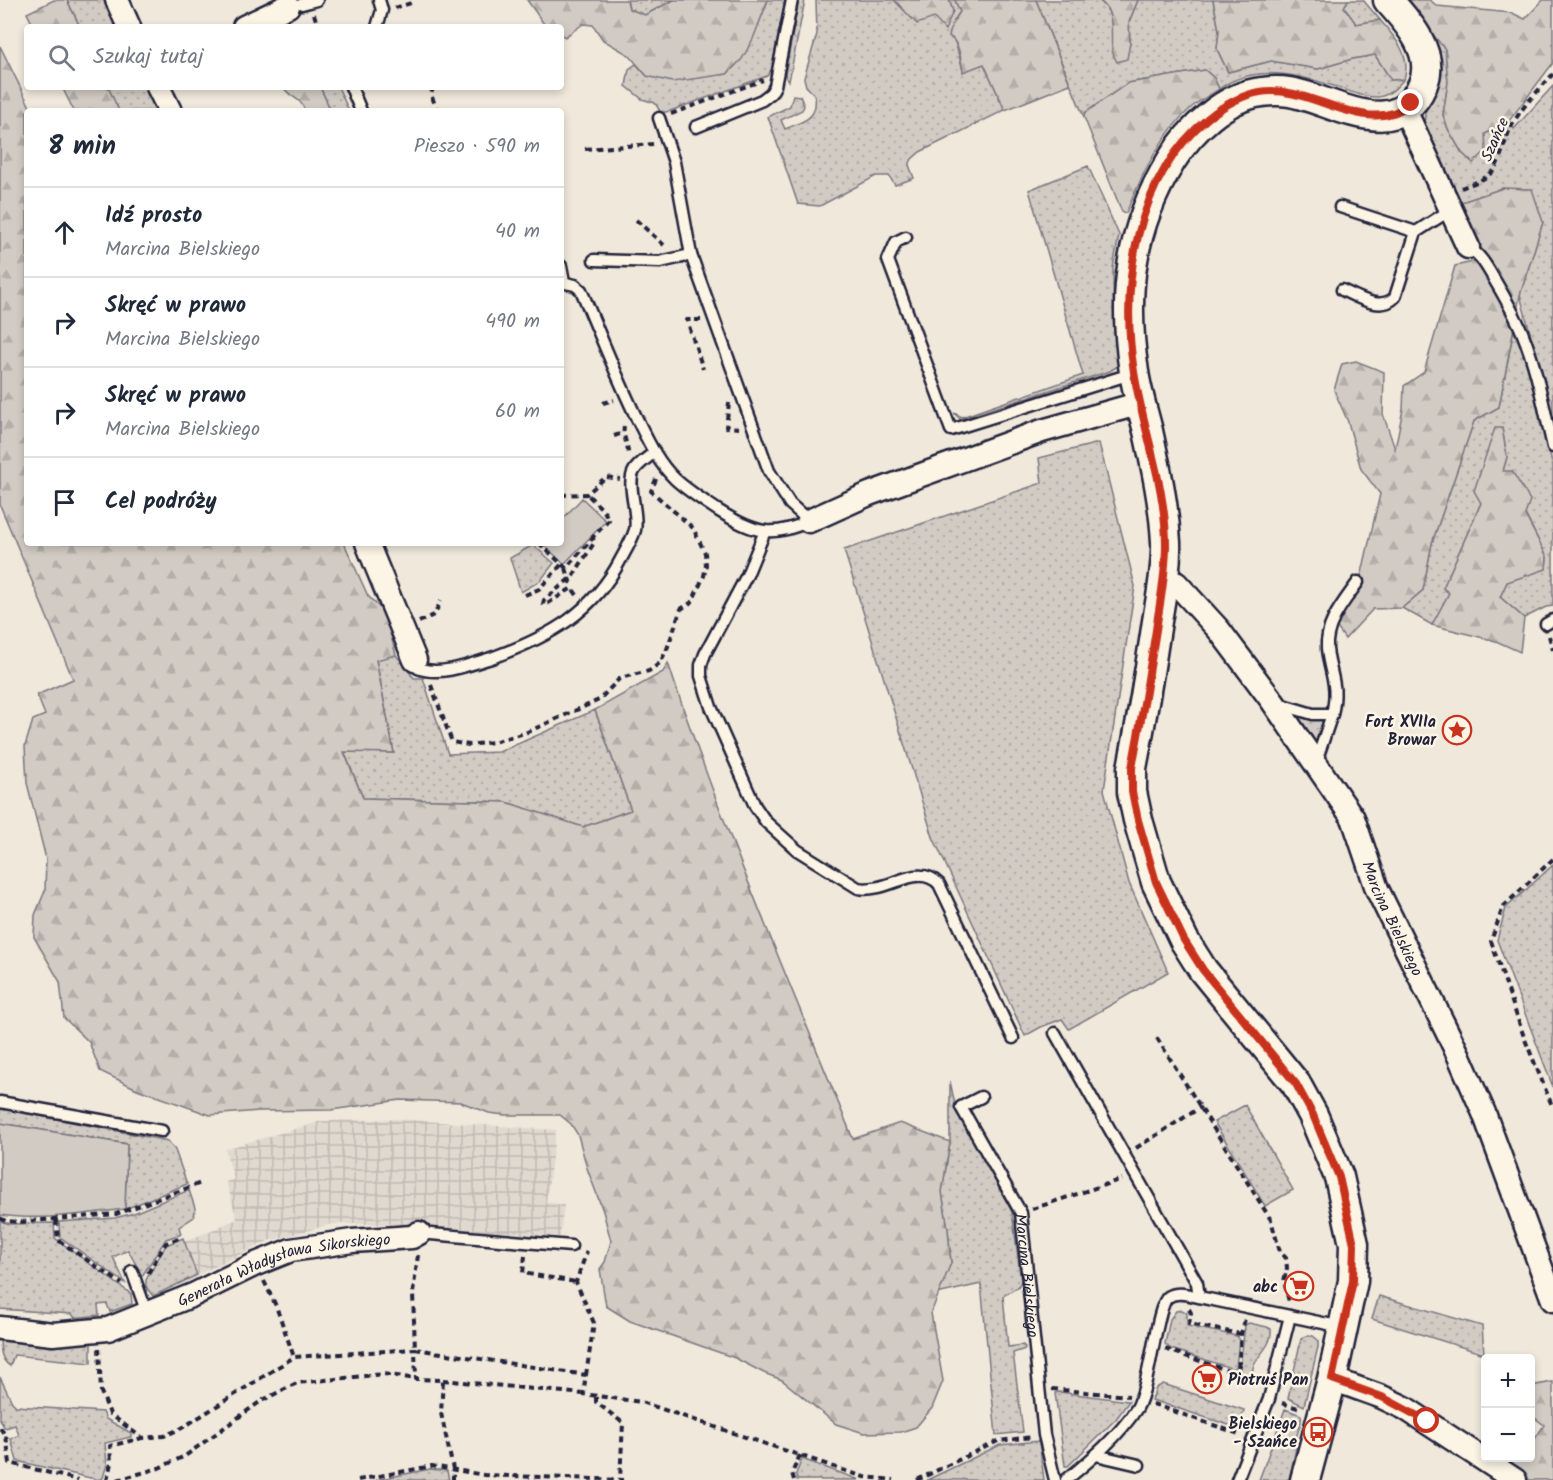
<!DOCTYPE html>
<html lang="pl">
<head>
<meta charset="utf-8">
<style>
	body { margin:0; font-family:Kalam,sans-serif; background:#f2f2f3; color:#1f2937 }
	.controls { position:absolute; right:18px; bottom:18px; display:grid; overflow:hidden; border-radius:6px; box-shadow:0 3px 9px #0003 }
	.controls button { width:54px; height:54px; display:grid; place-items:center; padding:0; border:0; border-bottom:2px solid #e0e1e3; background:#fff; color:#1f2937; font:30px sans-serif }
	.stop { position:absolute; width:18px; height:18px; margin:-14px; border:4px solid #c8321e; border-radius:50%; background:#fff }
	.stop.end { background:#c8321e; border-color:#fff; box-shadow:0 2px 6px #0008 }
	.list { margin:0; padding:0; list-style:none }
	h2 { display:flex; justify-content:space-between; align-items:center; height:78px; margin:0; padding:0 24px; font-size:26px }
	h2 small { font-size:20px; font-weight:400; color:#747a83 }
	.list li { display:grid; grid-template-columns:39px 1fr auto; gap:18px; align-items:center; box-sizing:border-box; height:90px; padding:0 24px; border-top:2px solid #e0e1e3 }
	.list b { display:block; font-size:22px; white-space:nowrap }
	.list p { margin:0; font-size:20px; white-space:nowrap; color:#747a83 }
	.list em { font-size:20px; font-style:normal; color:#747a83 }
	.icon { flex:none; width:33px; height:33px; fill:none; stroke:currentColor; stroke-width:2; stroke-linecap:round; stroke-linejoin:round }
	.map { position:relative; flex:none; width:1553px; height:1480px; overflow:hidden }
	.search { position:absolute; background:#fff; box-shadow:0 3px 9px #0003; left:24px; top:24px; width:540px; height:66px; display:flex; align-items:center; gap:15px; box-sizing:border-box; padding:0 21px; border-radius:6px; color:#747a83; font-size:22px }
	.panel { position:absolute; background:#fff; box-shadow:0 3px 9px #0003; left:24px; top:108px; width:540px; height:438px; border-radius:6px }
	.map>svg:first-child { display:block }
	.industrial { fill:url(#industrial-grid) }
	.green { fill:url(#green-dots); stroke:#7a767f; stroke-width:1.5 }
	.forest { fill:url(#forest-firs); stroke:#7a767f; stroke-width:1.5 }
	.pitch { fill:#d1cbc3; stroke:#7a767f; stroke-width:1.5 }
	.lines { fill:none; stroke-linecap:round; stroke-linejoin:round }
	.service-casing { stroke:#22223b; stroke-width:15 }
	.minor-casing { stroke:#22223b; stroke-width:27 }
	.tertiary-casing { stroke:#22223b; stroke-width:33 }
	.path { stroke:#22223b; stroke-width:4; stroke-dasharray:6 4.5; stroke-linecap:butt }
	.service { stroke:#fcf5e5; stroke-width:10 }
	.minor { stroke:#fcf5e5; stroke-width:22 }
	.tertiary { stroke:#fcf5e5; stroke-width:28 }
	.route { stroke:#c8321e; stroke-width:8 }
	.labels { text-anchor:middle; stroke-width:5; stroke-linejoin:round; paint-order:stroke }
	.street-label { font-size:16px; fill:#22223b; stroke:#fcf5e5 }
	.poi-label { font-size:16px; font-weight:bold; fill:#22223b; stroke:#fcf5e5; text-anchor:end }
</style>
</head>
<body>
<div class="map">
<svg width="1553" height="1480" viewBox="0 0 1553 1480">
	<defs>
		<pattern id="industrial-grid" width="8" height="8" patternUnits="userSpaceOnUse" patternTransform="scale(1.5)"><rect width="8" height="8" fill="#e0d9cf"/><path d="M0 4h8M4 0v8" fill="none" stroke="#c0bab3"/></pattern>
		<pattern id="green-dots" width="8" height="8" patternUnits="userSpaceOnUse" patternTransform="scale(1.5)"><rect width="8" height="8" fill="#d1cbc3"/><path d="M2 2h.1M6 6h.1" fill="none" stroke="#b3aea8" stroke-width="1.8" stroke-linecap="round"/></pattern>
		<pattern id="forest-firs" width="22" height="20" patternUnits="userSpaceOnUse" patternTransform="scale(1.5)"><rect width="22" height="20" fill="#d1cbc3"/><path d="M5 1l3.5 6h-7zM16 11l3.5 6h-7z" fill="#b3aea8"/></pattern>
	</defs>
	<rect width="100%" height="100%" fill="#efe8db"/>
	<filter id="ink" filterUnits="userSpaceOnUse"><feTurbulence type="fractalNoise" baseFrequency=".0167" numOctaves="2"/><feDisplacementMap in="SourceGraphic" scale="12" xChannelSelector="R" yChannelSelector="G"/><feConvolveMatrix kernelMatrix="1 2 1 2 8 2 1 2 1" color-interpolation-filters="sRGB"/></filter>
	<g filter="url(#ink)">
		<path class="industrial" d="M396,1119L556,1130L546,1202L564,1205L560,1237L400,1224H333L268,1241L197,1275L184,1242L237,1219L226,1182L234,1179L225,1149L322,1121Z"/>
		<path class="green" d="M67,0H109L122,27H80Z
			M627,0H674L645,15L629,9Z
			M768,0H785L772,69L767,76L670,111L661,113L655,103L642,99L626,86L629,69L636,64L647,76L727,74C751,51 756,30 768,0Z
			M799,0H805L789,81L786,78L785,74Z
			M816,0H894L953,11L949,0H955L960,12C945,27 960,53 963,71L984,64L1005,110L920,152L912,159L909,165L914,178L895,185L889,176H876L820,206L798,204L768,117L790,106L793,95L800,96L804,106L802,110L781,120L785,129C803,121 818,120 815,95L806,86L804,78L817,34Z
			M1036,0H1098C1115,9 1112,34 1112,50L1130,43L1129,22L1138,0H1213L1219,30L1217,49L1228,72L1271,61L1318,69L1352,59L1375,55L1391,80L1404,79C1397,87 1389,96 1378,97C1364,98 1350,91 1337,87C1299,75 1254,63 1219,89L1214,78L1205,70L1128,83L1085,113L1084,117Z
			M1348,0H1363L1380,20L1356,24L1344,7Z
			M1429,32L1441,42L1445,49L1448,82L1443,115L1448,129L1462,153L1473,162L1485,134L1509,121L1514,129L1553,86V418L1520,295L1543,222L1503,188L1459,203L1426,134C1421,107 1430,106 1437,84C1440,73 1431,44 1429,32Z
			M108,87H151L162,111H119Z
			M320,87H338L349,111H331Z
			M1088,166L1119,235L1113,268L1114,329L1118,366L1110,371L960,419L954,413L962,417L1083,375L1029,190Z
			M1515,323L1534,387L1553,466V606L1546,607L1524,618L1500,597L1507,582L1546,569L1547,557L1503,471L1507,457L1502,428L1481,503L1443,588L1449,593L1432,625L1402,608L1423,590L1432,543L1474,421L1499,407Z
			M1099,443L1135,586L1104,790L1129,883L1168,972L1069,1029L1062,1019L1041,1027L1025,1036L933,837L844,550L1042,483L1039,458Z
			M533,545L554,563L540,581L521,592L510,558Z
			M396,655L414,678H423L448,754L499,752L595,710L631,810L583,827L506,802L363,798L344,751L394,753L376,659Z
			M1289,713L1326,721L1320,740L1313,743Z
			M1553,865V1087L1497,940L1506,908Z
			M950,1081L955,1105L1012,1212L1021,1281L1018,1287L1003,1296L1008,1347L1023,1345L1025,1347V1349L1013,1353L1023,1432L996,1435L981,1284L937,1294L951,1263L948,1229L942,1192L950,1142Z
			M1245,1105L1293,1190L1265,1206L1214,1122Z
			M0,1108L168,1141L175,1150L187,1184L125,1209L127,1144L0,1123Z
			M189,1190L195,1208L194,1217L179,1227L181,1234L166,1239L142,1276L128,1250L113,1257L125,1283L60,1237L59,1222L115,1218L134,1213Z
			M0,1221L10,1224L54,1223L55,1238L131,1294L132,1304L110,1312L107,1304L98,1305L99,1315L75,1318L72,1314L0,1309Z
			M183,1238L197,1275L153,1296L146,1287V1280L166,1245Z
			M1379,1296L1482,1326L1484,1354L1372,1319Z
			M1182,1310L1187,1313V1326L1237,1336L1239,1339L1236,1367L1234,1369L1171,1349L1165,1344L1170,1319L1176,1311Z
			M1249,1323L1267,1327L1271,1329C1273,1351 1249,1357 1253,1376L1242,1373L1240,1368L1245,1325Z
			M0,1335L91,1341V1363L14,1355L10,1366C0,1360 0,1347 0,1335Z
			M1307,1336H1313L1318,1340V1347L1304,1406L1288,1398L1301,1339Z
			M0,1377L12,1402L16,1406L103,1412L106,1419L131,1433V1437L105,1443L107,1464L103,1478L99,1480L17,1461L11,1439L19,1435L15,1425L5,1428L0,1420Z
			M1163,1384L1244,1410L1238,1428L1152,1400L1156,1388Z
			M1059,1392L1129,1401L1116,1419L1068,1466H1065L1055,1393Z
			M1285,1409L1301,1415C1304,1425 1293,1434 1297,1444L1289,1480H1259Z
			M1039,1441L1044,1480H927L1000,1445Z
			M802,1459L857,1479L859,1480H797L796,1474Z
			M430,1469L447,1471L449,1480H376Z"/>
		<path class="forest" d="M54,0H67L80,27H34L27,13Z
			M527,0H627L629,9L645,15L674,0H768L753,39L742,59L727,74L672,82L647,76L629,55L603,40L593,25L583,24L565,37L561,35V27H546Z
			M894,0H949L953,11L945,30L934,18L917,24Z
			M955,0H1036L1070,84L1005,110L984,64L963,72C961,60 960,43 949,36L952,24L960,12Z
			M1098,0H1138L1129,22L1130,43L1127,59L1117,62C1115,58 1112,53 1112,49C1110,32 1116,10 1098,0Z
			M1213,0H1348L1344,7L1356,24L1380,20C1395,37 1412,56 1404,79L1391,80L1375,55L1352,59L1318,69L1271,61L1228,72L1217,49L1219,30Z
			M1404,0H1430L1437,6L1512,13L1525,19L1543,0H1553V63L1509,121L1485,134L1486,151L1473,163L1462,153L1448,129L1443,115L1448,82L1445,49Z
			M0,46L32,111H27V543H344L368,596L385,613L396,655L376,660L394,753L344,752L363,798L506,802L583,827L631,810L595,710L663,672L668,663C721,825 789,981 853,1139L900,1123L950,1142L942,1192L948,1229L951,1263L931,1313L943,1381L932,1408L916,1427L901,1432L864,1433L836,1424L782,1380L764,1373L735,1358L630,1321L606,1306L600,1269L605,1262L611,1241L603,1211L587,1168L578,1135L571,1124L560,1115H505L489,1113L461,1102L400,1100L331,1110L259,1111L210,1115L137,1089L100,1071L89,1042L64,1018L60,982L34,937L35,915L45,891L46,859L27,783L25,746L33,720L45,715L37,695L73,679L0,505Z
			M1205,70L1214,78L1219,89C1210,95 1200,100 1192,107C1160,135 1142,175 1126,213L1122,212L1084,117L1085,113L1128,83Z
			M62,87H108L119,111H74Z
			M283,87H320L331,111H305C300,96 291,99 283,87Z
			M1503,188L1532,189L1543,222L1520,295L1499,407L1474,421L1432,543L1423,590L1402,608L1373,609L1345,639L1336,626L1362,573L1380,494L1361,469L1348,422L1334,390L1342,364L1356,361L1384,372L1383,414L1395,449L1403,409L1404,386L1424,372L1455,266L1473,262L1482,253L1459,203Z
			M1495,428H1502L1507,457L1503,471H1512L1530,500L1525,515L1547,557L1546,569L1507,582L1500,597L1524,618L1520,652L1496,641L1432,625L1449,593L1443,588L1481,503L1474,491Z
			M1553,1382V1480H1529L1500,1462L1504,1458H1530L1531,1445L1544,1425L1531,1415V1386Z"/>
		<path class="pitch" d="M582,498L606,521L564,564L542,543H561V521Z
			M0,1123L127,1144L125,1209C83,1214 41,1221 0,1215Z"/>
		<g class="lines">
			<g class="service-casing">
				<g id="service">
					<path d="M302,4L317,0"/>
					<path d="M377,27L382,10L379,0"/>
					<path d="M351,87L361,111"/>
					<path d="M659,118L674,162L691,255"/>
					<path d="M696,127L762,100L771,93L775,86L792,0"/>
					<path d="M1340,207L1416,232"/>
					<path d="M906,237L896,242L888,260L951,430L1134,373"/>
					<path d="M1468,247C1480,254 1487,267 1494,279C1504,296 1514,313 1522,332C1537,368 1544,409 1553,447"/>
					<path d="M561,266L564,282"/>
					<path d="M561,282L575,285L581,290C600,334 617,378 638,421C648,441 658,463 675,479C688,491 704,501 719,511C753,532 771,539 809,521L790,504L769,471L691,255L660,262L594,260"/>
					<path d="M1342,290C1358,297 1381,312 1395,297L1416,232L1452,209"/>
					<path d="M765,531L747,575L705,654L701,665V676L711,707L755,806L766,822L797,850L858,888C888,894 917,861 939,884L1013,1038"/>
					<path d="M1546,624L1553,620"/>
					<path d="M415,660L418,668C440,677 472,664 494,657C549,637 593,613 621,559C626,550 632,540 635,530C639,514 626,484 634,471C638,464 648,458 654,452"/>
					<path d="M1279,704L1313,714H1332C1339,684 1330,676 1327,649C1325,623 1344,602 1358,582"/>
					<path d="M1316,762L1332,714"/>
					<path d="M1055,1033L1197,1283L1199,1297"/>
					<path id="s1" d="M981,1097L961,1107L1021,1213L1044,1435L1055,1480"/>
					<path d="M0,1102L162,1131"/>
					<path d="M419,1233L571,1246"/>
					<path d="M132,1271L147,1313"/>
					<path d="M1096,1455L1139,1465"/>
					<path d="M1066,1480C1092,1459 1119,1436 1137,1408C1150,1386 1156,1306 1168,1297C1177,1291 1189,1295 1199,1297L1342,1327"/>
					<path d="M1237,1480L1269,1399L1290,1316"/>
				</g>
			</g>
			<g class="minor-casing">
				<g id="minor">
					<path d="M117,0L129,27"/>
					<path d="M244,27L288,6"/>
					<path d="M158,87L170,111"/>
					<path d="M1404,108L1468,247"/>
					<path d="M809,521L869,494L1042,431L1141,403"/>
					<path d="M367,543L415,660"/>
					<path id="s2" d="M1163,581L1176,583L1219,630L1273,702L1353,818L1377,889L1458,1054L1484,1113L1553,1300"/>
					<path id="s3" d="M0,1328L53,1334L108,1329L193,1295L256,1264L291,1250L352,1241L412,1237L419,1233"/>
					<path d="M1332,1379L1382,1397L1405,1408L1515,1480"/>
				</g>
			</g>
			<g class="tertiary-casing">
				<path id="tertiary" d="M1305,1480L1332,1379L1353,1281L1354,1244L1339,1177L1313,1115L1296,1084L1203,970L1184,940L1156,882L1149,858L1138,820L1132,792V768C1141,722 1149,675 1156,628C1160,600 1167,570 1166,542C1164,504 1156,468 1148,431C1143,411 1137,392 1134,372C1122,294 1130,228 1171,161C1190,130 1225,96 1262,92C1275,90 1290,91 1302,95C1342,106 1399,141 1423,84C1436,53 1408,22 1388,0"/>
			</g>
			<path class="path" d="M395,8L411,3L412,0
				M314,14L318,27
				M433,87L431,95L438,111
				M671,114L763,80
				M585,149L653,144
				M1461,188C1471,184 1483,181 1491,173C1501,165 1505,135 1514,122C1524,104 1540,89 1553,74
				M636,220L665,246
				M701,320H687L703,369
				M603,403L614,400
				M729,403L726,427L739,428
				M624,426C622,437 629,445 628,456
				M614,436L623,433
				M561,495L587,494L606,477L620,479
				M539,543L566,568L593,538
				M566,568L572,588
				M525,595L539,589L562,564
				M577,595L572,588L547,604H543L544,600L573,576L594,543L593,537L609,520L604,511L587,494
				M419,622L434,615L441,601
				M1549,636L1553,650
				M431,685L452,742L469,745L493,742L525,733L599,700L620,678L649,671L660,663L667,649L681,609L692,602L704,576L706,565L705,553L693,528L651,491L657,477
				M1553,859L1503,907L1491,941L1524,1037L1553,1108
				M1157,1038L1271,1220L1280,1252L1286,1258L1287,1268L1284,1281L1289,1302
				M1136,1148L1201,1107
				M1032,1209L1122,1179
				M0,1218L6,1221L20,1222L116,1214L201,1183
				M56,1220L58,1240L122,1284
				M418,1255L413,1293L415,1349L586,1375L583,1394L641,1402L864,1477L894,1480
				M525,1256L523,1273L576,1282
				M148,1273L166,1243L182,1237
				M264,1281L276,1306L294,1357
				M1189,1309L1191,1313L1189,1324L1241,1334
				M99,1348L101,1392L110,1414L142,1438L164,1436L182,1428L294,1357L415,1349L416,1379L443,1380L441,1413L453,1469V1480
				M1165,1349L1238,1374L1241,1334L1245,1319
				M1238,1374L1257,1381
				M586,1375L594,1323L576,1282L587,1251
				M443,1380L583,1394
				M1052,1389L1129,1396
				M596,1397V1402L623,1423L620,1479
				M1282,1403L1301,1409
				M1153,1404L1239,1434L1238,1437
				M0,1428L6,1436L10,1463L78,1480
				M107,1480L111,1463L110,1446L142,1438
				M117,1480L159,1468L185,1456L261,1401L297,1383L384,1374L416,1379
				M358,1480L432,1466L484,1475L623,1480
				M794,1480L792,1473L800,1455
				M917,1480L998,1441L1033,1437"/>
			<use href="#service" class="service"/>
			<use href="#minor" class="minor"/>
			<use href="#tertiary" class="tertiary"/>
		</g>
	</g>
	<g class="lines" filter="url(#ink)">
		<path class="route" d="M1411,103C1366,140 1312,83 1260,92C1242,95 1223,106 1208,118C1135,178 1120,284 1134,372C1143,430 1166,486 1166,545C1166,573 1160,602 1156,630C1149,676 1141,722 1132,768V792L1138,820L1149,858L1156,882L1184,940L1203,970L1296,1084L1313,1115L1339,1177L1354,1244L1353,1281L1332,1379L1382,1397L1427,1421"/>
	</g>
	<defs>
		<g id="sight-ring" transform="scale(1.5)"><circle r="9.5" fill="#fcf5e5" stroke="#c8321e" stroke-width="1.5"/><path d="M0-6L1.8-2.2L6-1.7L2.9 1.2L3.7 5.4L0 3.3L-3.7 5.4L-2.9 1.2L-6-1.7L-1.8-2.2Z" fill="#c8321e"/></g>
		<g id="supermarket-ring" transform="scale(1.5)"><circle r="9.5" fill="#fcf5e5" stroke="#c8321e" stroke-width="1.5"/><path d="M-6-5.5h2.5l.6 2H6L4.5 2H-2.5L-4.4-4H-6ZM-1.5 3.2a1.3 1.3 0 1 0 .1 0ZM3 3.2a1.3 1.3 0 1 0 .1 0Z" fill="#c8321e"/></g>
		<g id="bus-ring" transform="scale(1.5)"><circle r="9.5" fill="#fcf5e5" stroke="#c8321e" stroke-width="1.5"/><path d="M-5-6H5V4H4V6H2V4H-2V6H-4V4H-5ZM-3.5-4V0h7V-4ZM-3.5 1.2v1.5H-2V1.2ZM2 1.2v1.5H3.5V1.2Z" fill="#c8321e"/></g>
	</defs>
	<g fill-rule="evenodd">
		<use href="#sight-ring" x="1457" y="730"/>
		<use href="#supermarket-ring" x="1299" y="1286"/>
		<use href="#supermarket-ring" x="1207" y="1379"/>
		<use href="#bus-ring" x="1318" y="1432"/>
	</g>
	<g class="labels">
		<g class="street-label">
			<text transform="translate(1494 139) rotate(-66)" y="6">Szańce</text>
			<text dy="6" stroke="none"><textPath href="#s2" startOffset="416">Marcina Bielskiego</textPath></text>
			<text dy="6" stroke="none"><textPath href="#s3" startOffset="296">Generała Władysława Sikorskiego</textPath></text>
			<text dy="6" stroke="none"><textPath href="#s1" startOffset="207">Marcina Bielskiego</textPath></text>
		</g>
		<g class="poi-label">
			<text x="1436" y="727">Fort XVIIa<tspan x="1436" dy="18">Browar</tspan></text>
			<text x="1278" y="1292">abc</text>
			<text x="1228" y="1385" text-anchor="start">Piotruś Pan</text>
			<text x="1297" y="1429">Bielskiego<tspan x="1297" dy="18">- Szańce</tspan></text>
		</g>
	</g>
</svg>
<div class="controls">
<button>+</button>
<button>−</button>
</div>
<div class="stop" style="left:1427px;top:1421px"></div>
<div class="stop end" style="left:1411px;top:103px"></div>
<div class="search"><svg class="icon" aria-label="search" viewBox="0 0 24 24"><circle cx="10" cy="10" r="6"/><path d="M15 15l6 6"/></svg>Szukaj tutaj</div>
<section class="panel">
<h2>8 min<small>Pieszo · 590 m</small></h2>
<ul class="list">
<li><svg class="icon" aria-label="ahead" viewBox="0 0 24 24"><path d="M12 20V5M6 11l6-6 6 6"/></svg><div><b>Idź prosto</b><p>Marcina Bielskiego</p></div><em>40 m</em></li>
<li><svg class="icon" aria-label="right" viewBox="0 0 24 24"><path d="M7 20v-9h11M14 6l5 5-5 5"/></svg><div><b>Skręć w prawo</b><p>Marcina Bielskiego</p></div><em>490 m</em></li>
<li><svg class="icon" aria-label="right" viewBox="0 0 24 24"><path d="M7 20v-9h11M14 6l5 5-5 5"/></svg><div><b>Skręć w prawo</b><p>Marcina Bielskiego</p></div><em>60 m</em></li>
<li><svg class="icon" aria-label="arrive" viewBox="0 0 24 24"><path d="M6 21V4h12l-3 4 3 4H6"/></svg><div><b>Cel podróży</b></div></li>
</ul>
</section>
</div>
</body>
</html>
